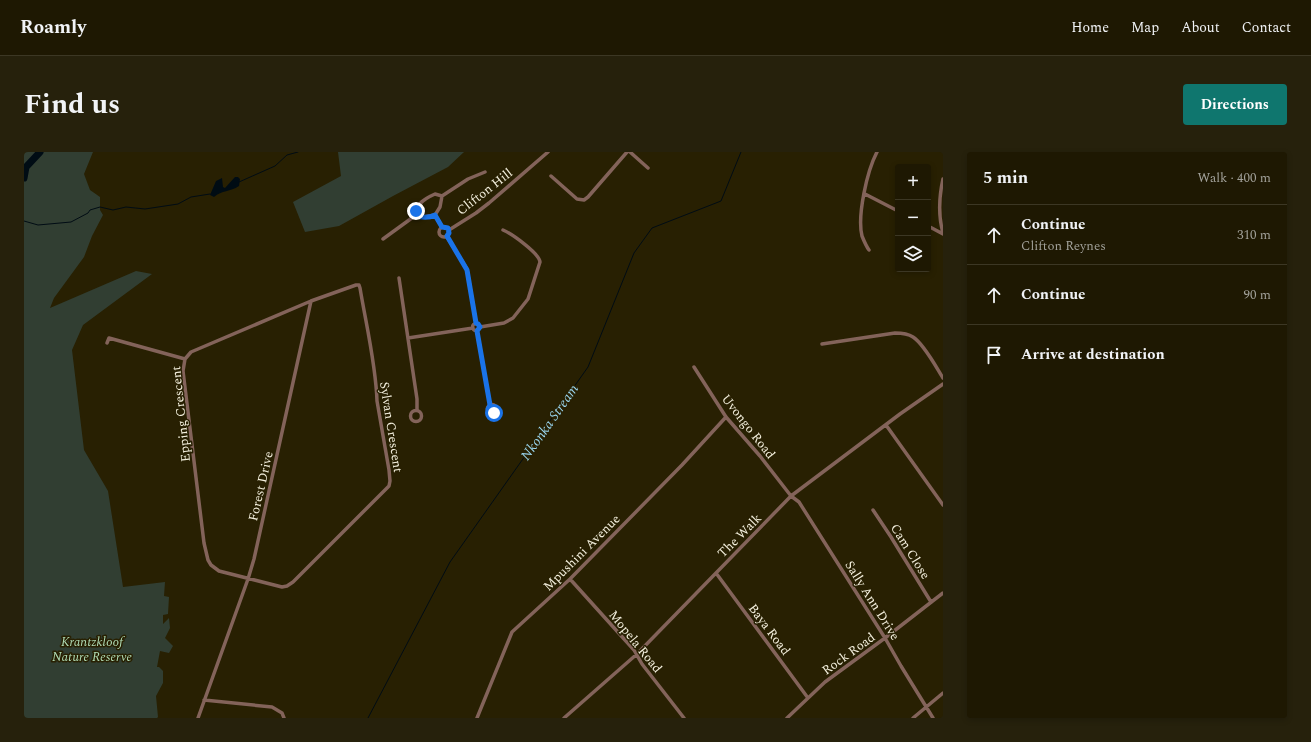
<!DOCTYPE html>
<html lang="en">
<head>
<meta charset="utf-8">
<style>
	body { margin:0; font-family:Spectral,serif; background:#26210c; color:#f1f3f6 }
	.controls { position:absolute; right:12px; top:12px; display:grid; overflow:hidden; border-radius:4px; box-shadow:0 2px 6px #0003 }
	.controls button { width:36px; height:36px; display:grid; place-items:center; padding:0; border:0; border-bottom:1px solid #3c3724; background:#1e1802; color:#f1f3f6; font:20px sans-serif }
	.stop { position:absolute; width:12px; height:12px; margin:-9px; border:3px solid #1a73e8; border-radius:50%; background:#fff }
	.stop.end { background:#1a73e8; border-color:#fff; box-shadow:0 1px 4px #0008 }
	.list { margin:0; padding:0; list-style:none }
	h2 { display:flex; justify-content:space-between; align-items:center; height:52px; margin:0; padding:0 16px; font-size:17px }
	h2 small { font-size:13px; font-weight:400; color:#a1a099 }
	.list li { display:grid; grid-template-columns:26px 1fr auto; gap:12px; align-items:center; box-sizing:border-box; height:60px; padding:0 16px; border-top:1px solid #3c3724 }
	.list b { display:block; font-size:15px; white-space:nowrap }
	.list p { margin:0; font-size:13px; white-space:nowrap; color:#a1a099 }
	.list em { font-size:13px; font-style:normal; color:#a1a099 }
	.icon { flex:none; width:22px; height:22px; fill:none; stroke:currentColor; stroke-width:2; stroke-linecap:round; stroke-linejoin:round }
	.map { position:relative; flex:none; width:919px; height:566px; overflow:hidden; border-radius:4px }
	header { display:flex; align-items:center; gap:24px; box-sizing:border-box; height:56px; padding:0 20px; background:#1e1802; border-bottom:1px solid #3c3724 }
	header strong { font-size:19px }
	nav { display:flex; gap:22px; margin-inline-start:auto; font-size:14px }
	.intro { display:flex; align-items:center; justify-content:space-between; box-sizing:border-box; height:96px; padding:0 24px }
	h1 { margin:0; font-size:28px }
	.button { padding:10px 18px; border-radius:4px; background:#0f766e; color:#fff; font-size:14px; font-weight:700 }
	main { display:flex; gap:24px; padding:0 24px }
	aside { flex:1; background:#1e1802; border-radius:4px; box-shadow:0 2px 6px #0003 }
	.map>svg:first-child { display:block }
	.green { fill:#313e32 }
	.water { fill:#000c14 }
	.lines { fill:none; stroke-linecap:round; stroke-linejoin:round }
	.stream { stroke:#000c14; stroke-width:1 }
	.river { stroke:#000c14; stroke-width:7 }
	.street { stroke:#83635a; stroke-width:3.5 }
	.route { stroke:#1a73e8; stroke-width:5 }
	.labels { text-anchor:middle; stroke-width:3; stroke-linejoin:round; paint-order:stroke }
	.street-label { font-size:13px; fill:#f3efdd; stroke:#282002 }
	.park-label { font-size:13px; font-style:italic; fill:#b0dcb6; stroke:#282002 }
	.water-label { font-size:14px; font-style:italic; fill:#9bd7f0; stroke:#282002 }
</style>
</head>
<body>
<header>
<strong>Roamly</strong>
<nav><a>Home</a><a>Map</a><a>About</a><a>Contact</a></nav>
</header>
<div class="intro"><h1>Find us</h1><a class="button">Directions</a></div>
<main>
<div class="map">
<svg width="919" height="566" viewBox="0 0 919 566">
	<rect width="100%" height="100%" fill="#282002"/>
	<path class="green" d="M0,0H69L60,22L66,38L76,45V58L79,63L68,84L60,105L30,146L26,156L112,119L128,122L59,173L48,198L60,298L84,339L99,435L141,430L140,444L145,445L144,462L139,463V472L145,466L146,476L141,486L149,494L145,501L136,499L133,515H135L139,519V531L132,544L134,565L133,566H0Z
		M314,0H440L424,15L369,44L315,74L281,80L269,50L317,24Z"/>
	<path class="water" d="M211,25H214L216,27L215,34C206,40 198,38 190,45L186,43L192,29L198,26L199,35L201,36Z"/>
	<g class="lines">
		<path class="stream" d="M215,30L251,14L263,3L274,0
			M0,69L14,73L47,70L64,61L66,58L76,55L89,58L102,55L121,57L154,52L167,45L186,42
			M344,566L426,410L564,215L610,101L628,76L697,49L717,0"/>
		<path class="river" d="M0,26L2,15L16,0"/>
		<path class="street" d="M606,0L624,16
			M527,24L553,47L560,48L564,45L603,0
			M919,27C915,45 914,63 919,81
			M841,42L874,59
			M392,63L399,65L411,63L416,55L418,44
			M411,63L418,75
			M904,74L919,82
			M415 80a5 5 0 1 1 10 0a5 5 0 1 1-10 0Z
			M425,78L452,61L465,51L524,0
			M423,85L443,117L452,171
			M359,87L392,63C391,52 402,46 411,42L418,44L444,27L461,20
			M845,98C842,94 840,89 838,84C833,64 843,19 853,0
			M375,126L393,247V258
			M448.5 175a3.5 3.5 0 1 1 7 0a3.5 3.5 0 1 1-7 0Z
			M456,175L480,171L489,166L504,147L516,110C515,101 488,82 479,78
			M453,179L466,253
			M384,186L449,176
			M83,191L85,186L161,207
			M798,192L871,181C877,181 883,181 889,185C900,192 912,215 919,226
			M670,215L702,265L736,304L767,344L775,350L861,486L877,514L909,566
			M463.5 257a4.5 4.5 0 1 1 9 0a4.5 4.5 0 1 1-9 0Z
			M386.5 264a5.5 5.5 0 1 1 11 0a5.5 5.5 0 1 1-11 0Z
			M862,273L919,353
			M849,358L867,385L907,450
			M692,421L784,546
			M546,427L610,498L618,512L660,566
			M180,548L248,555L258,561L260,566
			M174,566L224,427L230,407L287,149L332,133H335L336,136C342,172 352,213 353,249L365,318L366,329L365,334L269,430L263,434L258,435L195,419L187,413L184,408L180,391L159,219L161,207L167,200L287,149
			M453,566L488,480L546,427L658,313L702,265
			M540,566L613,502L767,344L876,262L919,232
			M763,566L801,530L861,486L919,441
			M889,566L919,541"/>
	</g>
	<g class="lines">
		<path class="route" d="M392,59V63C397,66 405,66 411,63L418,75L424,76L425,81L423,84L443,118L452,171L454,172L456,175L453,179L466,253L464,257L466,261H470"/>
	</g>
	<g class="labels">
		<g class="street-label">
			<text transform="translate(460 39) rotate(-38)" y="5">Clifton Hill</text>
			<text transform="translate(156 262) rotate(-96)" y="5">Epping Crescent</text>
			<text transform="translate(725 274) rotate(52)" y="5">Uvongo Road</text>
			<text transform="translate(368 275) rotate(81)" y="5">Sylvan Crescent</text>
			<text transform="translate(236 334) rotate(-77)" y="5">Forest Drive</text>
			<text transform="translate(715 383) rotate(-45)" y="5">The Walk</text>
			<text transform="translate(887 399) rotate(58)" y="5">Cam Close</text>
			<text transform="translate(557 400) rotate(-45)" y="5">Mpushini Avenue</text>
			<text transform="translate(849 448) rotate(58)" y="5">Sally Ann Drive</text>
			<text transform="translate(746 477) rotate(53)" y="5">Baya Road</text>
			<text transform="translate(612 489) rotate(51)" y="5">Mopela Road</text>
			<text transform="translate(824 501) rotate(-36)" y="5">Rock Road</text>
		</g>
		<g class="park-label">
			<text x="68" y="494">Krantzkloof<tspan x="68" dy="15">Nature Reserve</tspan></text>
		</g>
		<g class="water-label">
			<text transform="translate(525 270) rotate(-55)" y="5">Nkonka Stream</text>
		</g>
	</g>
</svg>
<div class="controls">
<button>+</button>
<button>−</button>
<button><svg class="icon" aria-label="layers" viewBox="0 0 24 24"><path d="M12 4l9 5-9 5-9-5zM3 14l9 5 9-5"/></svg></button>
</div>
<div class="stop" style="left:470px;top:261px"></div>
<div class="stop end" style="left:392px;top:59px"></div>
</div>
<aside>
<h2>5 min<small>Walk · 400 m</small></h2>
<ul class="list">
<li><svg class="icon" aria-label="ahead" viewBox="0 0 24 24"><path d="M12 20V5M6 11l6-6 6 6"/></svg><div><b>Continue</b><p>Clifton Reynes</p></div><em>310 m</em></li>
<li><svg class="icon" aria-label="ahead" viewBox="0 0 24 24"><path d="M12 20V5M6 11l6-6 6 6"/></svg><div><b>Continue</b></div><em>90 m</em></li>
<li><svg class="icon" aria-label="arrive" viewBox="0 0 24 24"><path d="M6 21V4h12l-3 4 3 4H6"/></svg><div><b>Arrive at destination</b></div></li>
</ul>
</aside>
</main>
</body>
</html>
